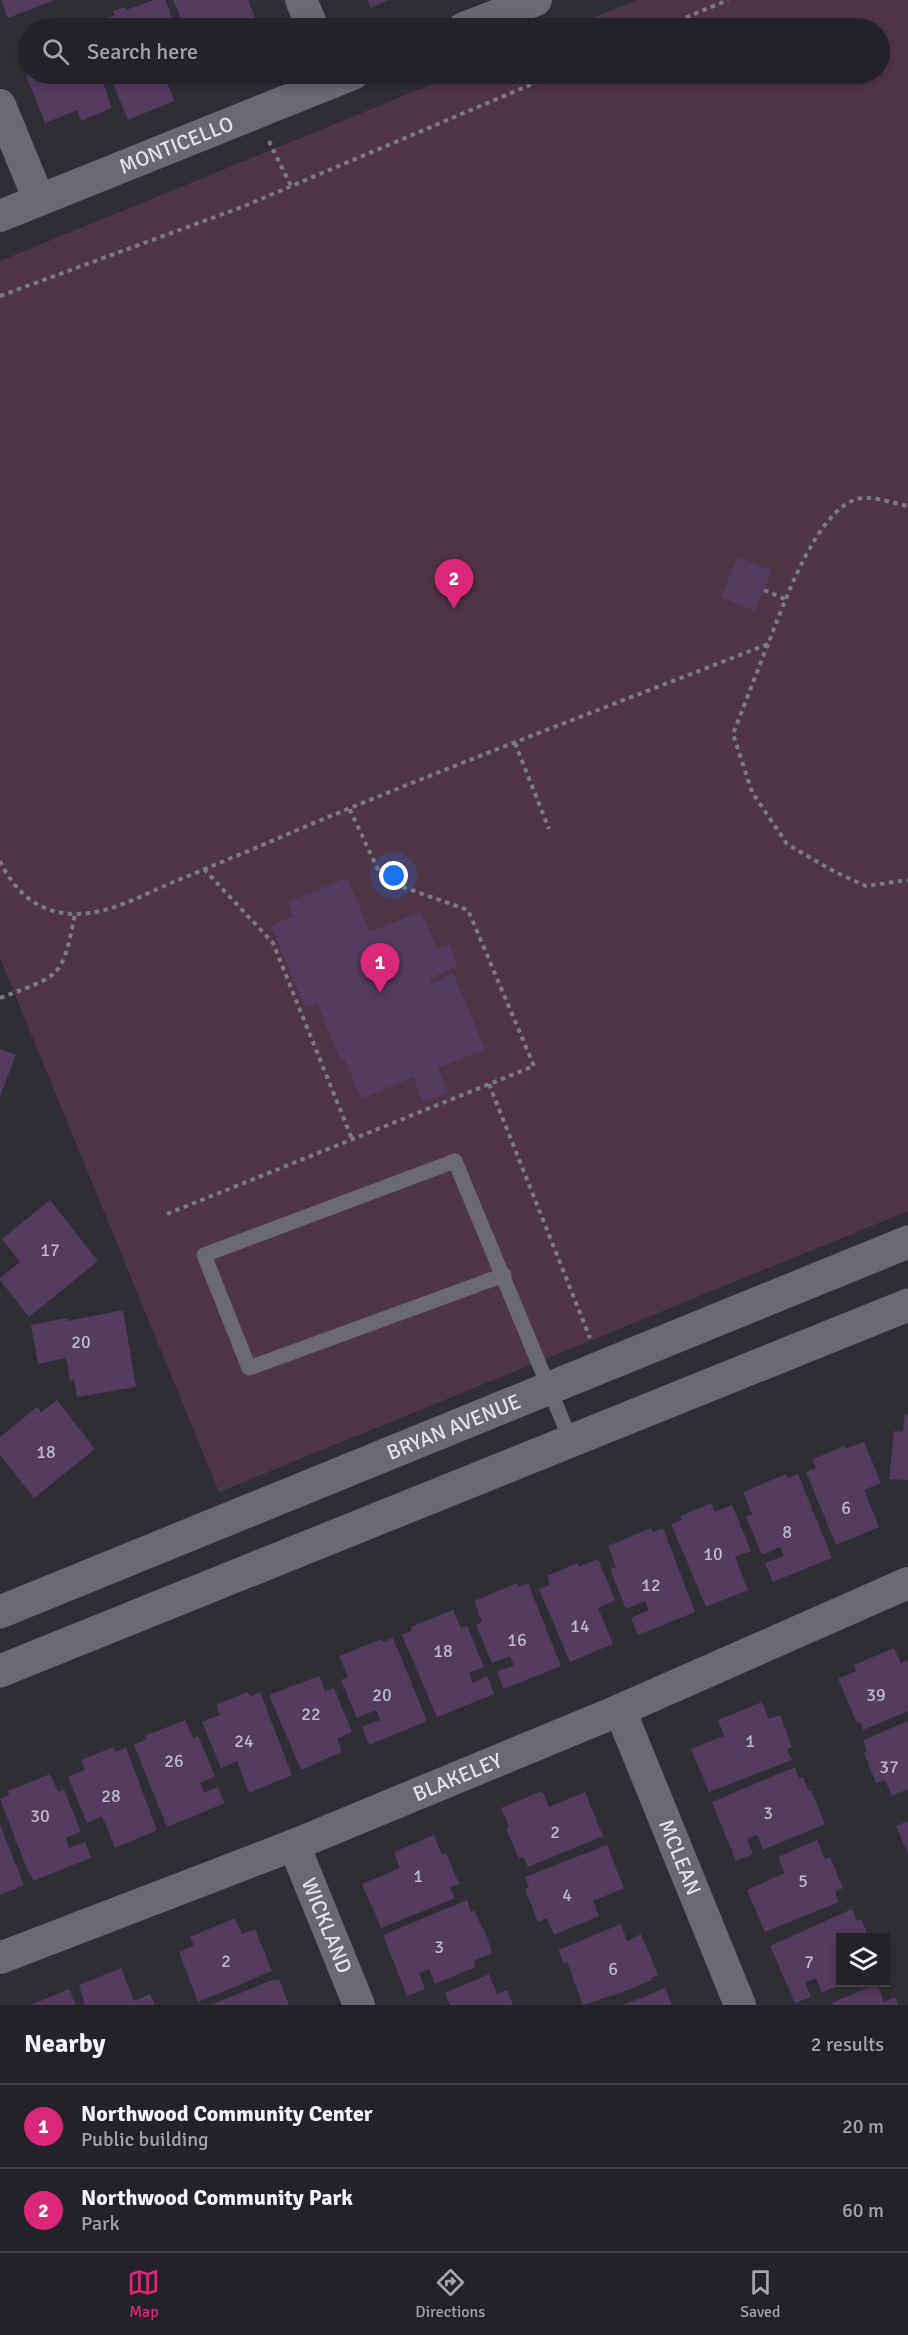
<!DOCTYPE html>
<html lang="en">
<head>
<meta charset="utf-8">
<style>
	body { margin:0; font-family:Signika,sans-serif; background:#2f2f34; color:#f1f3f6 }
	.controls { position:absolute; right:18px; bottom:18px; display:grid; overflow:hidden; border-radius:0px; box-shadow:0 3px 9px #0003 }
	.controls button { width:54px; height:54px; display:grid; place-items:center; padding:0; border:0; border-bottom:2px solid #403f45; background:#232228; color:#f1f3f6; font:30px sans-serif }
	.you { position:absolute; left:394px; top:876px; width:21px; height:21px; margin:-15px; border:4px solid #fff; border-radius:50%; background:#1a73e8; box-shadow:0 0 0 9px #1a73e833 }
	.badge { display:grid; place-items:center; width:39px; height:39px; border-radius:50%; background:#db2777; color:#fff; font-size:20px; font-weight:700 }
	.pin { position:absolute; translate:-50% -50px; filter:drop-shadow(0 2px 3px #0008) }
	.pin::after { content:''; position:absolute; top:32px; width:21px; height:18px; background:inherit; clip-path:polygon(0 0,100% 0,50% 100%) }
	.list { margin:0; padding:0; list-style:none }
	h2 { display:flex; justify-content:space-between; align-items:center; height:78px; margin:0; padding:0 24px; font-size:26px }
	h2 small { font-size:20px; font-weight:400; color:#a3a4a8 }
	.list li { display:grid; grid-template-columns:39px 1fr auto; gap:18px; align-items:center; box-sizing:border-box; height:84px; padding:0 24px; border-top:2px solid #403f45 }
	.list b { display:block; font-size:22px; white-space:nowrap }
	.list p { margin:0; font-size:20px; white-space:nowrap; color:#a3a4a8 }
	.list em { font-size:20px; font-style:normal; color:#a3a4a8 }
	.icon { flex:none; width:33px; height:33px; fill:none; stroke:currentColor; stroke-width:2; stroke-linecap:round; stroke-linejoin:round }
	.map { position:relative; flex:none; width:908px; height:2005px; overflow:hidden }
	.search { position:absolute; background:#232228; box-shadow:0 3px 9px #0003; left:18px; right:18px; top:18px; height:66px; display:flex; align-items:center; gap:15px; box-sizing:border-box; padding:0 21px; border-radius:33px; color:#a3a4a8; font-size:22px }
	.sheet { height:246px; background:#232228 }
	nav { display:flex; justify-content:space-around; align-items:center; box-sizing:border-box; height:84px; border-top:2px solid #403f45; background:#232228; font-size:16px; color:#a3a4a8 }
	nav a { display:grid; justify-items:center; gap:3px }
	nav .on { color:#db2777 }
	.map>svg:first-child { display:block }
	.green { fill:#4f3647 }
	.building { fill:#533c5e }
	.lines { fill:none; stroke-linecap:round; stroke-linejoin:round }
	.path { stroke:#7b7a80; stroke-width:4; stroke-dasharray:4.5 4.5; stroke-linecap:butt }
	.lane { stroke:#6a6971; stroke-width:15 }
	.street { stroke:#6a6971; stroke-width:32 }
	.secondary { stroke:#6a6971; stroke-width:33 }
	.labels { text-anchor:middle; stroke-width:4.5; stroke-linejoin:round; paint-order:stroke }
	.number-label { font-size:18px; fill:#bfb8c5 }
	.street-label { font-size:21px; fill:#e3e2e7; stroke:#2f2e35 }
</style>
</head>
<body>
<div class="map">
<svg width="908" height="2005" viewBox="0 0 908 2005">
	<rect width="100%" height="100%" fill="#2f2e35"/>
	<path class="green" d="M637,0H908V1211L219,1492L0,958V261L457,74H880V28H567Z"/>
	<path class="building" d="M1,0H54L8,18Z
		M153,0H165L176,28H91L90,25L115,15L113,11L125,7L126,10Z
		M173,0H248L259,28H185Z
		M367,0H388L371,8Z
		M29,74H100L112,108L81,121L77,110L45,123L26,75Z
		M109,74H164L174,101L128,120Z
		M738,557L772,571L754,611L721,597Z
		M347,878L370,932L421,911L437,948L449,944L458,966L430,978L432,983L453,973L485,1049L438,1068L448,1092L423,1102L413,1077L361,1099L344,1058L340,1059L317,1003L305,1008L271,926L294,916L288,902Z
		M0,1049L16,1055L0,1096Z
		M50,1200L98,1261L29,1317L0,1280V1278L20,1262L2,1239Z
		M123,1310L136,1387L77,1397L74,1380L70,1381L66,1358L38,1364L31,1325L67,1318L68,1321Z
		M57,1400L95,1449L34,1498L0,1455V1437L37,1407L41,1412Z
		M905,1414L908,1415V1480L889,1479L894,1431L903,1432Z
		M864,1442L881,1483L864,1490L879,1527L836,1545L806,1472L816,1468L813,1459L844,1446L845,1449Z
		M786,1474L788,1478L798,1474L832,1558L773,1582L765,1563L784,1556L780,1547L762,1555L746,1517L752,1514L743,1492Z
		M711,1503L715,1512L732,1505L751,1551L735,1557L748,1590L706,1607L671,1524L682,1520L680,1516Z
		M651,1528L653,1532L663,1528L695,1612L638,1635L631,1618L649,1610L645,1601L626,1609L610,1569L616,1567L608,1546Z
		M598,1559L615,1600L598,1608L613,1644L570,1662L539,1589L550,1585L547,1576L578,1563L579,1567Z
		M517,1583L518,1587L528,1583L561,1666L504,1689L497,1672L514,1665L510,1656L492,1663L476,1625L482,1622L474,1601Z
		M453,1610L461,1628L467,1626L484,1667L469,1673L473,1683L487,1676L494,1694L437,1717L402,1635L412,1630L411,1627Z
		M393,1638L427,1721L369,1745L362,1727L380,1720L376,1710L357,1718L341,1680L348,1677L339,1656L382,1639L383,1642Z
		M894,1648L901,1663L908,1660V1711L863,1730L860,1722L857,1723L838,1679L856,1671L854,1665Z
		M319,1676L325,1691L334,1688L352,1732L337,1739L342,1752L301,1770L269,1695Z
		M248,1692L250,1697L260,1692L292,1775L249,1793L237,1761L221,1768L202,1722L220,1715L216,1705Z
		M762,1702L769,1719L780,1715L792,1747L787,1749L792,1760L709,1792L691,1749L724,1736L718,1720Z
		M185,1720L193,1738L198,1736L215,1776L200,1783L204,1793L218,1787L225,1803L167,1827L134,1745L147,1739L145,1736Z
		M908,1721V1789L892,1796L885,1780L876,1783L864,1753L867,1751L863,1740Z
		M113,1747L115,1752L126,1748L157,1830L115,1848L102,1816L87,1823L68,1777L85,1770L81,1760Z
		M795,1767L799,1779L803,1777L809,1791L811,1790L825,1824L763,1850L757,1835L747,1839L753,1854L736,1861L712,1802Z
		M50,1774L58,1792L64,1790L81,1831L66,1838L69,1848L85,1842L91,1858L33,1881L30,1873L29,1874L0,1799L9,1795L8,1791Z
		M542,1791L549,1807L585,1792L603,1836L528,1867L523,1857L519,1859L506,1828L509,1827L501,1808Z
		M908,1821V1854L896,1826Z
		M0,1825L24,1885L0,1895Z
		M434,1835L442,1855L446,1853L459,1884L450,1887L455,1898L381,1928L362,1884L400,1868L394,1852Z
		M817,1840L825,1859L830,1857L843,1888L835,1892L839,1902L765,1932L747,1890L785,1873L778,1857Z
		M607,1845L624,1888L593,1901L599,1916L554,1935L547,1918L538,1922L525,1889L529,1887L525,1877Z
		M467,1900L471,1912L474,1910L482,1928H484L492,1953L474,1961L475,1967L435,1984L429,1969L419,1973L425,1989L407,1996L383,1935Z
		M852,1909L857,1921L861,1919L869,1938H840V1982H846L822,1993L816,1978L805,1983L811,1997L795,2003L770,1946Z
		M235,1918L242,1934L255,1929L272,1971L198,2002L179,1952L194,1945L190,1937Z
		M621,1924L627,1941L641,1934L658,1975L651,1978L652,1980L626,1991L583,2005L567,1962L564,1963L558,1950Z
		M121,1968L134,2001L150,1994L155,2005H85L79,1985Z
		M489,1974L497,1994L507,1990L513,2005H450L445,1993Z
		M279,1979L289,2005H211L270,1981Z
		M877,1984L884,2002L895,1997L898,2005H833L832,2003Z
		M665,1988L672,2005H623L651,1994Z
		M69,1989L76,2005H31Z"/>
	<g class="lines">
		<path class="path" d="M661,28L728,0
			M269,141L291,186
			M0,296L242,207L556,74
			M764,590L785,599
			M768,644L733,734L752,792L787,844L835,872L866,886L908,880
			M515,743L549,829
			M0,861C15,893 40,914 76,914C109,914 141,896 171,883C217,864 263,845 309,825C460,762 615,704 768,644C783,606 814,516 854,500C869,494 892,503 908,506
			M204,869L273,943L352,1139
			M0,998C60,975 62,980 75,914
			M489,1084L590,1338
			M167,1214L534,1066L468,910L383,880L349,808"/>
		<path class="lane" d="M504,1275L249,1368L204,1255L455,1161L571,1441"/>
		<g class="street">
			<path d="M301,0L313,28"/>
			<path d="M464,28L536,0"/>
			<path d="M0,105L39,200"/>
			<path id="s1" d="M0,216L353,74"/>
			<path id="s2" d="M620,1710L740,2005"/>
			<path id="s3" d="M294,1845L359,2005"/>
			<path id="s4" d="M0,1958L294,1845L620,1710L908,1583"/>
		</g>
		<g class="secondary">
			<path id="s5" d="M0,1612L908,1242"/>
			<path d="M0,1671L908,1305"/>
		</g>
	</g>
	<g class="labels">
		<g class="number-label">
			<text x="50" y="1256">17</text>
			<text x="81" y="1348">20</text>
			<text x="46" y="1458">18</text>
			<text x="846" y="1514">6</text>
			<text x="787" y="1538">8</text>
			<text x="713" y="1560">10</text>
			<text x="651" y="1591">12</text>
			<text x="580" y="1632">14</text>
			<text x="517" y="1646">16</text>
			<text x="443" y="1657">18</text>
			<text x="382" y="1701">20</text>
			<text x="876" y="1701">39</text>
			<text x="311" y="1720">22</text>
			<text x="244" y="1747">24</text>
			<text x="750" y="1747">1</text>
			<text x="174" y="1767">26</text>
			<text x="889" y="1773">37</text>
			<text x="111" y="1802">28</text>
			<text x="768" y="1819">3</text>
			<text x="40" y="1822">30</text>
			<text x="555" y="1838">2</text>
			<text x="418" y="1882">1</text>
			<text x="803" y="1887">5</text>
			<text x="567" y="1901">4</text>
			<text x="439" y="1953">3</text>
			<text x="226" y="1967">2</text>
			<text x="809" y="1968">7</text>
			<text x="613" y="1975">6</text>
		</g>
		<g class="street-label">
			<text dy="7" stroke="none"><textPath href="#s1" startOffset="190">MONTICELLO</textPath></text>
			<text dy="7" stroke="none"><textPath href="#s5" startOffset="490">BRYAN AVENUE</textPath></text>
			<text dy="7" stroke="none"><textPath href="#s4" startOffset="492">BLAKELEY</textPath></text>
			<text dy="7" stroke="none"><textPath href="#s2" startOffset="159">MCLEAN</textPath></text>
			<text dy="7" stroke="none"><textPath href="#s3" startOffset="87">WICKLAND</textPath></text>
		</g>
	</g>
</svg>
<div class="controls">
<button><svg class="icon" aria-label="layers" viewBox="0 0 24 24"><path d="M12 4l9 5-9 5-9-5zM3 14l9 5 9-5"/></svg></button>
</div>
<div class="you"></div>
<div class="pin badge" style="left:380px;top:993px">1</div>
<div class="pin badge" style="left:454px;top:609px">2</div>
<div class="search"><svg class="icon" aria-label="search" viewBox="0 0 24 24"><circle cx="10" cy="10" r="6"/><path d="M15 15l6 6"/></svg>Search here</div>
</div>
<section class="sheet">
<h2>Nearby<small>2 results</small></h2>
<ul class="list">
<li><span class="badge">1</span><div><b>Northwood Community Center</b><p>Public building</p></div><em>20 m</em></li>
<li><span class="badge">2</span><div><b>Northwood Community Park</b><p>Park</p></div><em>60 m</em></li>
</ul>
</section>
<nav>
<a class="on"><svg class="icon" aria-label="map" viewBox="0 0 24 24"><path d="M3 6l6-2 6 2 6-2v14l-6 2-6-2-6 2zM9 4v14M15 6v14"/></svg>Map</a>
<a><svg class="icon" aria-label="directions" viewBox="0 0 24 24"><path d="M12 3l9 9-9 9-9-9zM9 14v-3h6M13 9l2 2-2 2"/></svg>Directions</a>
<a><svg class="icon" aria-label="saved" viewBox="0 0 24 24"><path d="M7 4h10v16l-5-4-5 4z"/></svg>Saved</a>
</nav>
</body>
</html>
